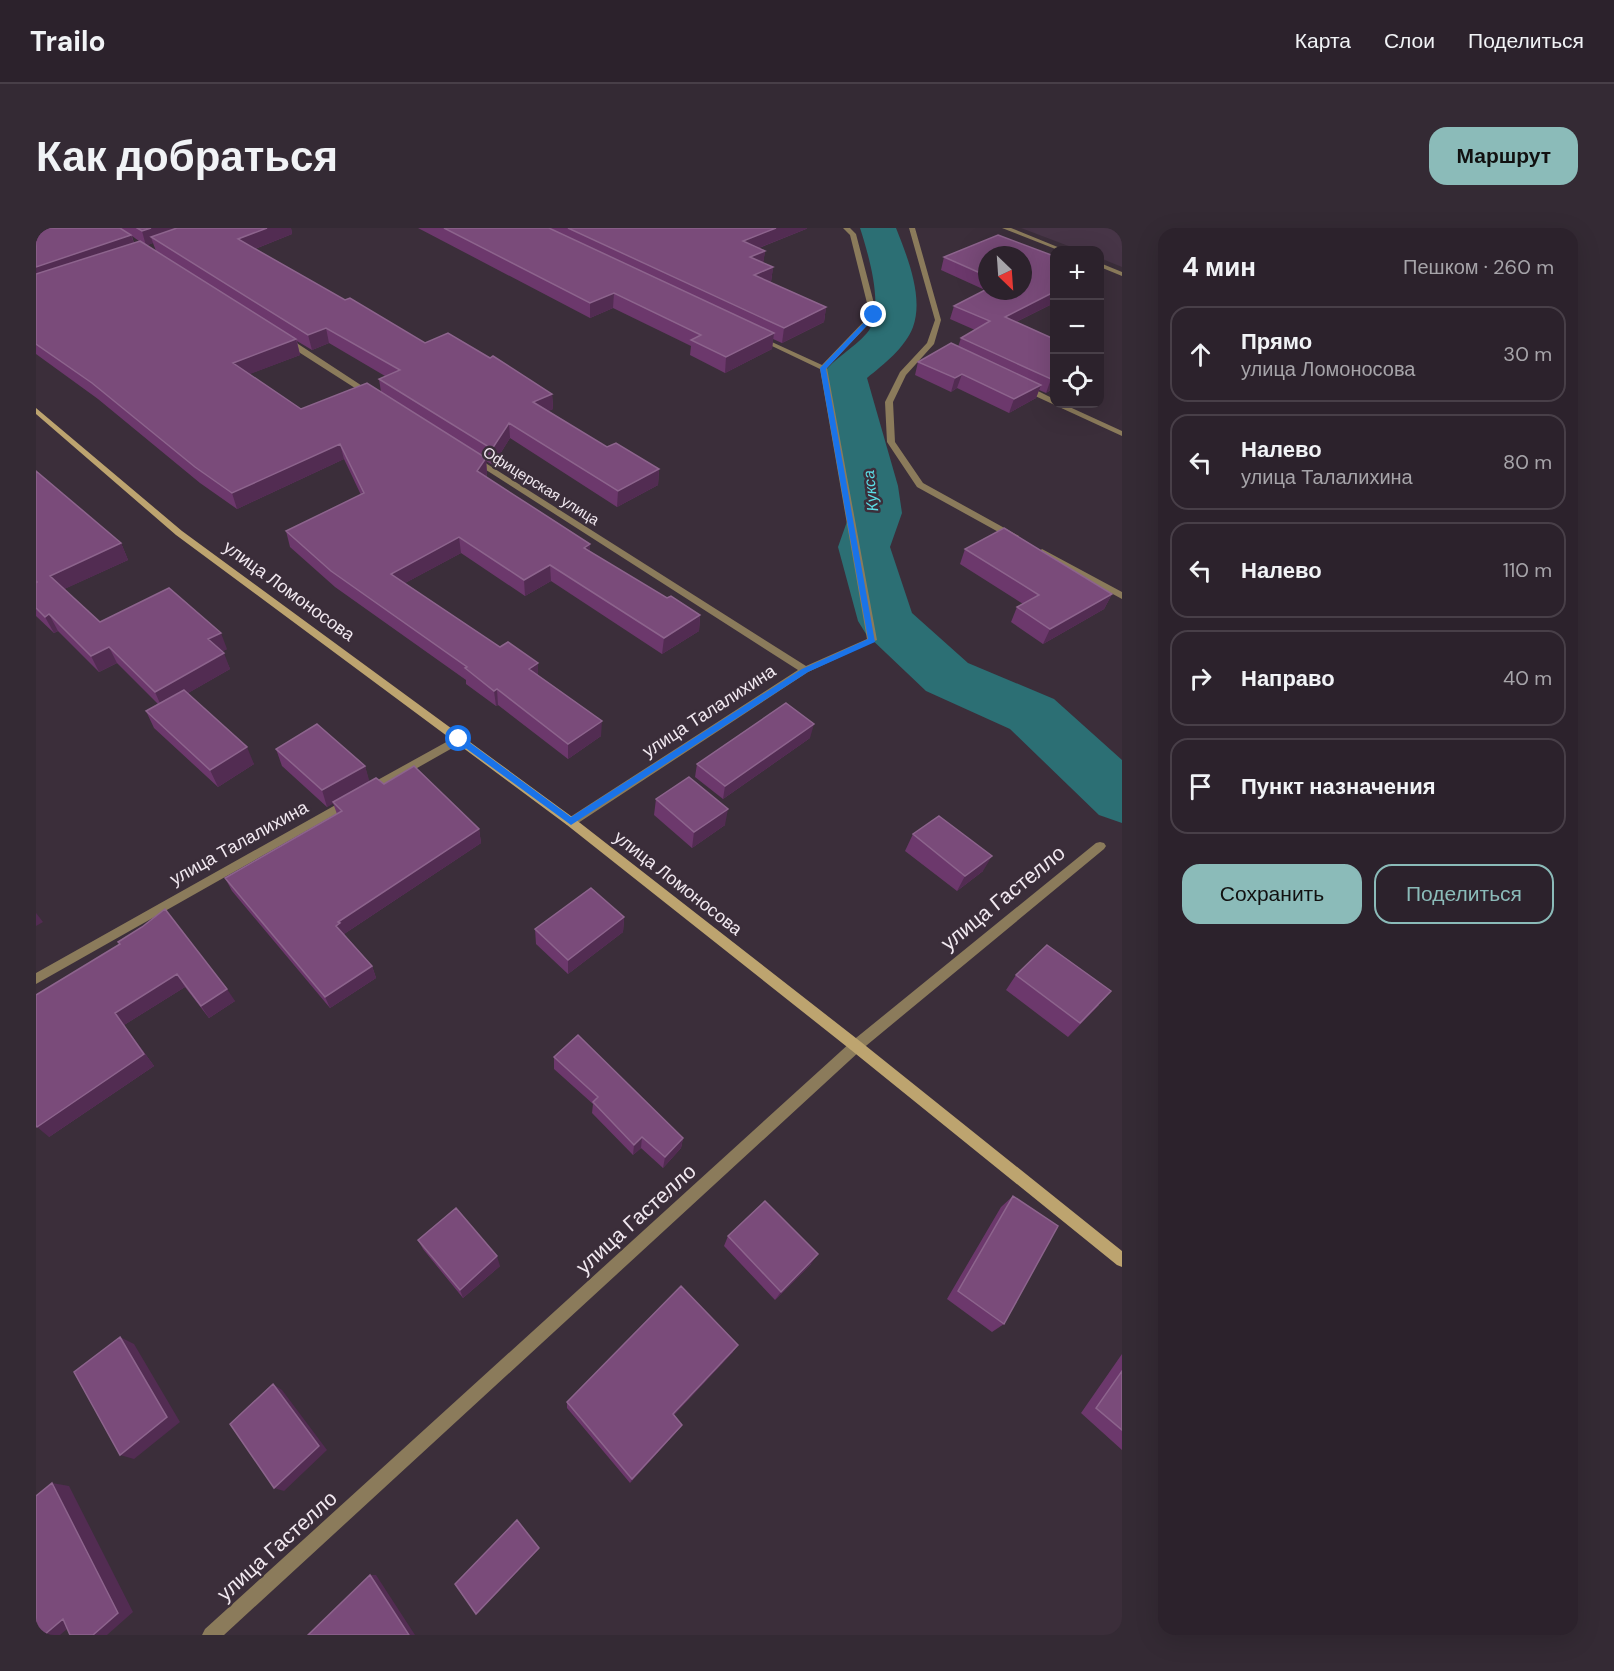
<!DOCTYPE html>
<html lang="ru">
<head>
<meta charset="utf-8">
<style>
	body { margin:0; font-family:"DM Sans",sans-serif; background:#342a34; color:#f1f3f6 }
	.controls { position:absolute; right:18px; top:18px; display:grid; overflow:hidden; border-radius:12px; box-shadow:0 6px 24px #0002 }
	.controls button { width:54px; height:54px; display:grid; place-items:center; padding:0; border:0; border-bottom:2px solid #483f48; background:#2c222c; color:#f1f3f6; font:30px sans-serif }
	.compass { position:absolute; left:942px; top:18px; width:54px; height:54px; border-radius:50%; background:#2c222c; box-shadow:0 6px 24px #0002; rotate:155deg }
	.stop { position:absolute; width:18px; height:18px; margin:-14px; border:4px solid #1a73e8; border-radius:50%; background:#fff }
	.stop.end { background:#1a73e8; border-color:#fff; box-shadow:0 2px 6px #0008 }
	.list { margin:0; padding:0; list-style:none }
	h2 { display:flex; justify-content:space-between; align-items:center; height:78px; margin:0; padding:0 24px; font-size:26px }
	h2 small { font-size:20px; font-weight:400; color:#a6a4a9 }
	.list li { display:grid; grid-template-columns:39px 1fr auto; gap:18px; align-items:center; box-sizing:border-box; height:96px; margin:0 12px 12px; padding:0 12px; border:2px solid #483f48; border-radius:18px }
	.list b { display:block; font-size:22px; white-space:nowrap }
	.list p { margin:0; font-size:20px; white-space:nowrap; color:#a6a4a9 }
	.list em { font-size:20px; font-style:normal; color:#a6a4a9 }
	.actions { display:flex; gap:12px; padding:18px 24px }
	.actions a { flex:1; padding:14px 0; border:2px solid #8bbbb9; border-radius:18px; text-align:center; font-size:21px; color:#8bbbb9 }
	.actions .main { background:#8bbbb9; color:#111 }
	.icon { flex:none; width:33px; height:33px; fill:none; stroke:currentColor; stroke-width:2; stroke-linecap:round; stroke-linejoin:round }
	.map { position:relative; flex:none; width:1086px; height:1407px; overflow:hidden; border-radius:18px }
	header { display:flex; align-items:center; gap:36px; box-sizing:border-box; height:84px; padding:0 30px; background:#2c222c; border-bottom:2px solid #483f48 }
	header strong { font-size:28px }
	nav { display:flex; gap:33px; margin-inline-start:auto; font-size:21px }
	.intro { display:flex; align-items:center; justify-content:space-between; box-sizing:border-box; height:144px; padding:0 36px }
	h1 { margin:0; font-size:42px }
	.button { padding:15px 27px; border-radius:18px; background:#8bbbb9; color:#111; font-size:21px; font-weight:700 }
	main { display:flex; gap:36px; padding:0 36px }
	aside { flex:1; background:#2c222c; border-radius:18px; box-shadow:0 6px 24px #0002 }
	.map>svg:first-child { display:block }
	.built { fill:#473547 }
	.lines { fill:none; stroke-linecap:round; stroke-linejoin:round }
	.river { fill:#2c6f74; fill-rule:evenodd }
	.street { fill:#8b7b5b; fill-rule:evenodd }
	.secondary { fill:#bda46f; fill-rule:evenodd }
	.wall { fill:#6c386c; fill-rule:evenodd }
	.shaded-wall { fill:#522c52 }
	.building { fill:#7a4b7a; stroke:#8d648d; stroke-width:1.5 }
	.route { fill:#1a73e8 }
	.labels { text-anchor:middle; stroke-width:5; stroke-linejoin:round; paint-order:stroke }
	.far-street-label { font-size:15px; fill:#f1e8f0; stroke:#3b2e3a }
	.far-water-label { font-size:16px; font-style:italic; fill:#5bdce5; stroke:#3b2e3a }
	.street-label { font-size:18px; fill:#f1e8f0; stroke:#3b2e3a }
	.near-street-label { font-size:21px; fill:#f1e8f0; stroke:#3b2e3a }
</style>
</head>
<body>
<header>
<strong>Trailo</strong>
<nav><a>Карта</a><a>Слои</a><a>Поделиться</a></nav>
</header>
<div class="intro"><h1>Как добраться</h1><a class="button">Маршрут</a></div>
<main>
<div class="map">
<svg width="1086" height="1407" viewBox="0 0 1086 1407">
	<rect width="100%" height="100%" fill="#3b2e3a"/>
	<path class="built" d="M985,0H1086V39L1064,30V22H1043Z"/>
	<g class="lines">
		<path class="river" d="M824,0H860C871,28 888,69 877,99C869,120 848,136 831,150L862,258L866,285L854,319L876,385L932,435L1018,471L1086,532V595L1063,587L974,501L890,463L830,406L822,393L802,319L814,285L812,258L786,147C798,130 817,121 831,105C850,83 832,25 824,0Z"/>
		<path class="street" d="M807,0H814L820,6L841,87L791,140L841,412L772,444L539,597H531L529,594L531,591L762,442L433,231L440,229L770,438L831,411L784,141L719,110L725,109L786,137L834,87L814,7Z
			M873,0H879L905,92L898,116L870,147L857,174L859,214L887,255L983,308V312H977L881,259L851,214L849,174L864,144L891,115L899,92Z
			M966,0H975L1029,22H1022Z
			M1064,35L1086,44V48L1064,39Z
			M247,110H253L340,167L333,169L247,114Z
			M984,157H990L1018,171V176H1027L1086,203V208L984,161Z
			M1006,321L1086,364V371L1003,326L1002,324Z
			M423,507L427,508L428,511L427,514L337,565H329L328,562L329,559Z
			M312,570L317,574L316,577L0,756V745Z
			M1064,614L1068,615L1070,618L1068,621L825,822L188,1407H166L169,1401L815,814L1060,615Z"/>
		<path class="secondary" d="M0,180L146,303L539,591L825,814L1086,1023V1039L1081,1037L815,822L531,597L140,307L0,186Z"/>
	</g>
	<path class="wall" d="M0,0H255L256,6L219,21L309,72L389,115L516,166L517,181L512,183L571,219L623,241L622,257L581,279L474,210L457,237L450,233L451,246L450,249L554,316V324L631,370L664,387L663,403L626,426L515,353L489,368L425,325L369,355L502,447L565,508L532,531L462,477L460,478L430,456V452L299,359L254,319L250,303L325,267L308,231L201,281L164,255L62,171L0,126ZM96,8L103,13L98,15ZM117,15L120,23L111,17ZM261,113L276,122L293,115L349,148L343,151L345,164L265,181L213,146L264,127Z
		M382,0H771L770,1L723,20L729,23L727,35L737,39L735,54H733L790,79L788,94L746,115L737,111L736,121L689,145L654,127L655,118L577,80L554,90Z
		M962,7L1018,28V75L980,94L1018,111V160L1010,165L1003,162L1000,170L973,185L921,160L915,164L879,147L882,134L915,115L922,119L925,110L939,102L914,91L918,78L949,62L905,42L908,29ZM951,27H987V63H951Z
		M0,243L85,315L92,332L28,361L64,394L191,421L186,423L194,441L152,465L218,536L182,559L118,500L110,483L122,476L81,435L63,444L22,403L18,405L0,388Z
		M929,321L1076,366L1068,381L1007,416L975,394L981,379L987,376L924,336Z
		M774,510L687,571L659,549L661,536Z
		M240,521L329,538L333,554L348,556L443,601L445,615L308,706L336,738L340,750L294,780L196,663L189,650L301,586L297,575L291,579L246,538Z
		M620,571L689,597L656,620L618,587Z
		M877,606L947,643L921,663L869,623Z
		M588,689L587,704L532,746L500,716L499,701Z
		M84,716L199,773L173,790L149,759L88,797L118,838L13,909Z
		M980,747L1063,777L1032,809L970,762Z
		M518,829L647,910L645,920L627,940L605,920L597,927L556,885L557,876L518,841Z
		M977,968L968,1096L956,1104L911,1071L965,979Z
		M692,1008L775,1036L739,1072L688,1018Z
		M382,1012L464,1038L427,1070L387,1021Z
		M697,1124L638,1187L646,1197L643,1201L594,1255L531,1180V1174Z
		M1086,1126V1222L1045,1185Z"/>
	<path class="shaded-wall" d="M115,0H163L115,9L117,15L110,18L106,3Z
		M231,0H255L256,6L206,26L202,11Z
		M740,0H771L770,1L705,27L707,13Z
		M95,7L100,21L0,56V39Z
		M729,23L727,37L714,29Z
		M737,39L735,54L716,62L718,47Z
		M1018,64V75L964,102L969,89Z
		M578,65L577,80L554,90V75Z
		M790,79L788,94L746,115L748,100Z
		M290,100L293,115L276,122L272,107Z
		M738,105L736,121L689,145L690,129Z
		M260,111L264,127L201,151L197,135Z
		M926,146L921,160L915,164L919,150Z
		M1018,150V160L1010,165L1015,151Z
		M1005,157L1000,170L973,185L978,171Z
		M516,166L517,181L498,190L497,174Z
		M473,195L474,210L457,237L456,221Z
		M304,216L308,231L201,281L196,265Z
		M450,230L451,246L443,259L441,243Z
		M623,241L622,257L581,279L582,263Z
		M423,309L425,325L358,361L355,346Z
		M85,315L92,332L22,364L14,348Z
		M554,316V332L548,320Z
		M514,337L515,353L489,368L488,352Z
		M1076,366L1068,381L1007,416L1014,401Z
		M13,386L22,403L18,405L9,389Z
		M664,387L663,403L626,426L628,410Z
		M185,405L191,421L179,428L172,411Z
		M73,419L81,435L63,444L55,428Z
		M188,425L194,441L126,480L119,464Z
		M502,435V451L493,441Z
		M461,461L462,477L460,478L458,463Z
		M566,493L565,508L532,531V516Z
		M778,496L774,510L687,571L689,558Z
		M211,519L218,536L182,559L174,542Z
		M329,538L334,555L291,579L286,562Z
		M692,581L689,597L656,620L658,604Z
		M443,601L445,615L308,706L300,698L302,694Z
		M956,628L947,643L921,663L929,648Z
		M0,685L7,694L0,698Z
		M588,689L587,704L532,746V732Z
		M336,738L340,750L294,780L289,769Z
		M141,746L149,759L88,797L118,838L13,909L1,899L79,785Z
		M191,761L199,773L173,790L165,778Z
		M606,909L605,920L597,927L598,917Z
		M647,910L645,920L627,940L629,929Z
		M782,1026L775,1036L739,1072L745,1064Z
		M461,1028L464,1038L427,1070L424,1062Z
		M84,1109L98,1116L144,1194L98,1231L84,1227Z
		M702,1117L697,1124L634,1191L637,1186Z
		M237,1156L246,1162L291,1222L248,1263L238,1260Z
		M646,1197L643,1201L594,1255L596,1251Z
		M16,1255L33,1258L97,1384L71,1407H57Z
		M481,1292L503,1321L442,1385L440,1386Z
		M334,1347H340L379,1407H373Z
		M44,1390L24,1407H8L27,1391Z"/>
	<path class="building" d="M0,0H84L95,7L0,39Z
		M101,0H115L106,3Z
		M141,0H231L202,11L309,72L314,70L389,115L412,105L454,130L457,128L516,166L497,174L571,219L580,215L623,241L582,263L473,195L456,221L343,151L364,142L290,100L272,107L115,9Z
		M408,0H513L738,105L690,129L655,112L665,107L578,65L554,75Z
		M532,0H740L707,13L729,23L714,29L737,39L718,47L790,79L748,100Z
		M962,7L1018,28V64L969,89L1018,111V150L1015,151L925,110L954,93L918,78L951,61V63H987V27H951V48L908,29Z
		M104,13L260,111L197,135L265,181L331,155L450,230L441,243L554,316L548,320L631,370L635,368L664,387L628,410L514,337L488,352L423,309L355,346L464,419L472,414L502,435L493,441L566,493L532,516L461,461L458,463L429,440L431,439L295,343L250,303L328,265L304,216L196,265L159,239L56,155L0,116V46Z
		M915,115L1005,157L978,171L926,146L919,150L882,134Z
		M0,243L85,315L14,348L64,394L133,360L185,405L172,411L188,425L119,464L73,419L55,428L13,386L9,389L0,380V355L1,354L0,353Z
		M968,300L1076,366L1014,401L981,379L1003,367L929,321Z
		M148,462L211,519L174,542L110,483Z
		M750,475L778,496L689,558L661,536Z
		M281,496L329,538L286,562L240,521Z
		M378,538L443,601L302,694L304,695L300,698L336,738L289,769L189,650L306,583L297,574L340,550L348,556Z
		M653,549L692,581L658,604L620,571Z
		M903,588L956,628L929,648L877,606Z
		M555,660L588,689L532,732L499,701Z
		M129,681L191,761L165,778L141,746L79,785L108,826L1,899L0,897V767L84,716L82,714L106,699Z
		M1011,717L1075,763L1044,795L980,747Z
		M542,807L647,910L629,929L606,909L598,917L557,874L562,869L518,829Z
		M977,968L1022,998L968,1096L922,1063Z
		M729,973L782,1026L745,1064L692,1008Z
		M420,980L461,1028L424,1062L382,1012Z
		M645,1058L702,1117L637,1186L646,1197L596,1251L531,1174Z
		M84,1109L131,1189L84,1227L38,1144Z
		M1086,1143V1202L1060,1180Z
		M237,1156L283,1218L238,1260L194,1196Z
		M16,1255L82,1385L57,1407H34L27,1391L8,1407H0V1268Z
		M481,1292L503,1320L440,1386L419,1356Z
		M334,1347L373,1407H272Z"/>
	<path class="route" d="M836,86L841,87L790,141L839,414L772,444L535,597L420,513V509H426L535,589L766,441L832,411L784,140Z"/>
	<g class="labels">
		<g class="far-street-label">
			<text transform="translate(505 258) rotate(32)" y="5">Офицерская улица</text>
		</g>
		<g class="far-water-label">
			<text transform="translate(834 263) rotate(-96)" y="6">Кукса</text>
		</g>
		<g class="street-label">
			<text transform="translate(253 363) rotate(36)" y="6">улица Ломоносова</text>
			<text transform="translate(673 483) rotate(-33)" y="6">улица Талалихина</text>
			<text transform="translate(203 615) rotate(-29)" y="6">улица Талалихина</text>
			<text transform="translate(642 655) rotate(38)" y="6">улица Ломоносова</text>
		</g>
		<g class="near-street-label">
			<text transform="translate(967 670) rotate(-39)" y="7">улица Гастелло</text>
			<text transform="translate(600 991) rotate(-42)" y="7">улица Гастелло</text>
			<text transform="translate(241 1318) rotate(-42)" y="7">улица Гастелло</text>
		</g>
	</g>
</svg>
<div class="controls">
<button>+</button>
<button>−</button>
<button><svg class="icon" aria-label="locate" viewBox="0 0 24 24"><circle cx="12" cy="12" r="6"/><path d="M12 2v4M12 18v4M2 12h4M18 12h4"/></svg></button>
</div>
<svg class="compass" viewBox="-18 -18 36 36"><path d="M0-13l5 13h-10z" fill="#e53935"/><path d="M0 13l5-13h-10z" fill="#a6a4a9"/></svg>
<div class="stop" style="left:423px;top:511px"></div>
<div class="stop end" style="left:838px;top:87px"></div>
</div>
<aside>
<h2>4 мин<small>Пешком · 260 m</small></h2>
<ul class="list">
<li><svg class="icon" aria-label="ahead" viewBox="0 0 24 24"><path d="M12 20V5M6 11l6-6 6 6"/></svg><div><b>Прямо</b><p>улица Ломоносова</p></div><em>30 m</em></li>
<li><svg class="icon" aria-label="left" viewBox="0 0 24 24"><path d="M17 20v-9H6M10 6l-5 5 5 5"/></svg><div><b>Налево</b><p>улица Талалихина</p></div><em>80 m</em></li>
<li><svg class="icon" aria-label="left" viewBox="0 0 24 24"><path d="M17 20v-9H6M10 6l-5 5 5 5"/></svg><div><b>Налево</b></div><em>110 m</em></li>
<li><svg class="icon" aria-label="right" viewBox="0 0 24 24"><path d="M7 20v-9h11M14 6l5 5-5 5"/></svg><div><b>Направо</b></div><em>40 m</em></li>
<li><svg class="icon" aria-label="arrive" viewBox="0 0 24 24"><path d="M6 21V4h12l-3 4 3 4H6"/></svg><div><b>Пункт назначения</b></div></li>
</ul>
<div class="actions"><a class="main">Сохранить</a><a>Поделиться</a></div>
</aside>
</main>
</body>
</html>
